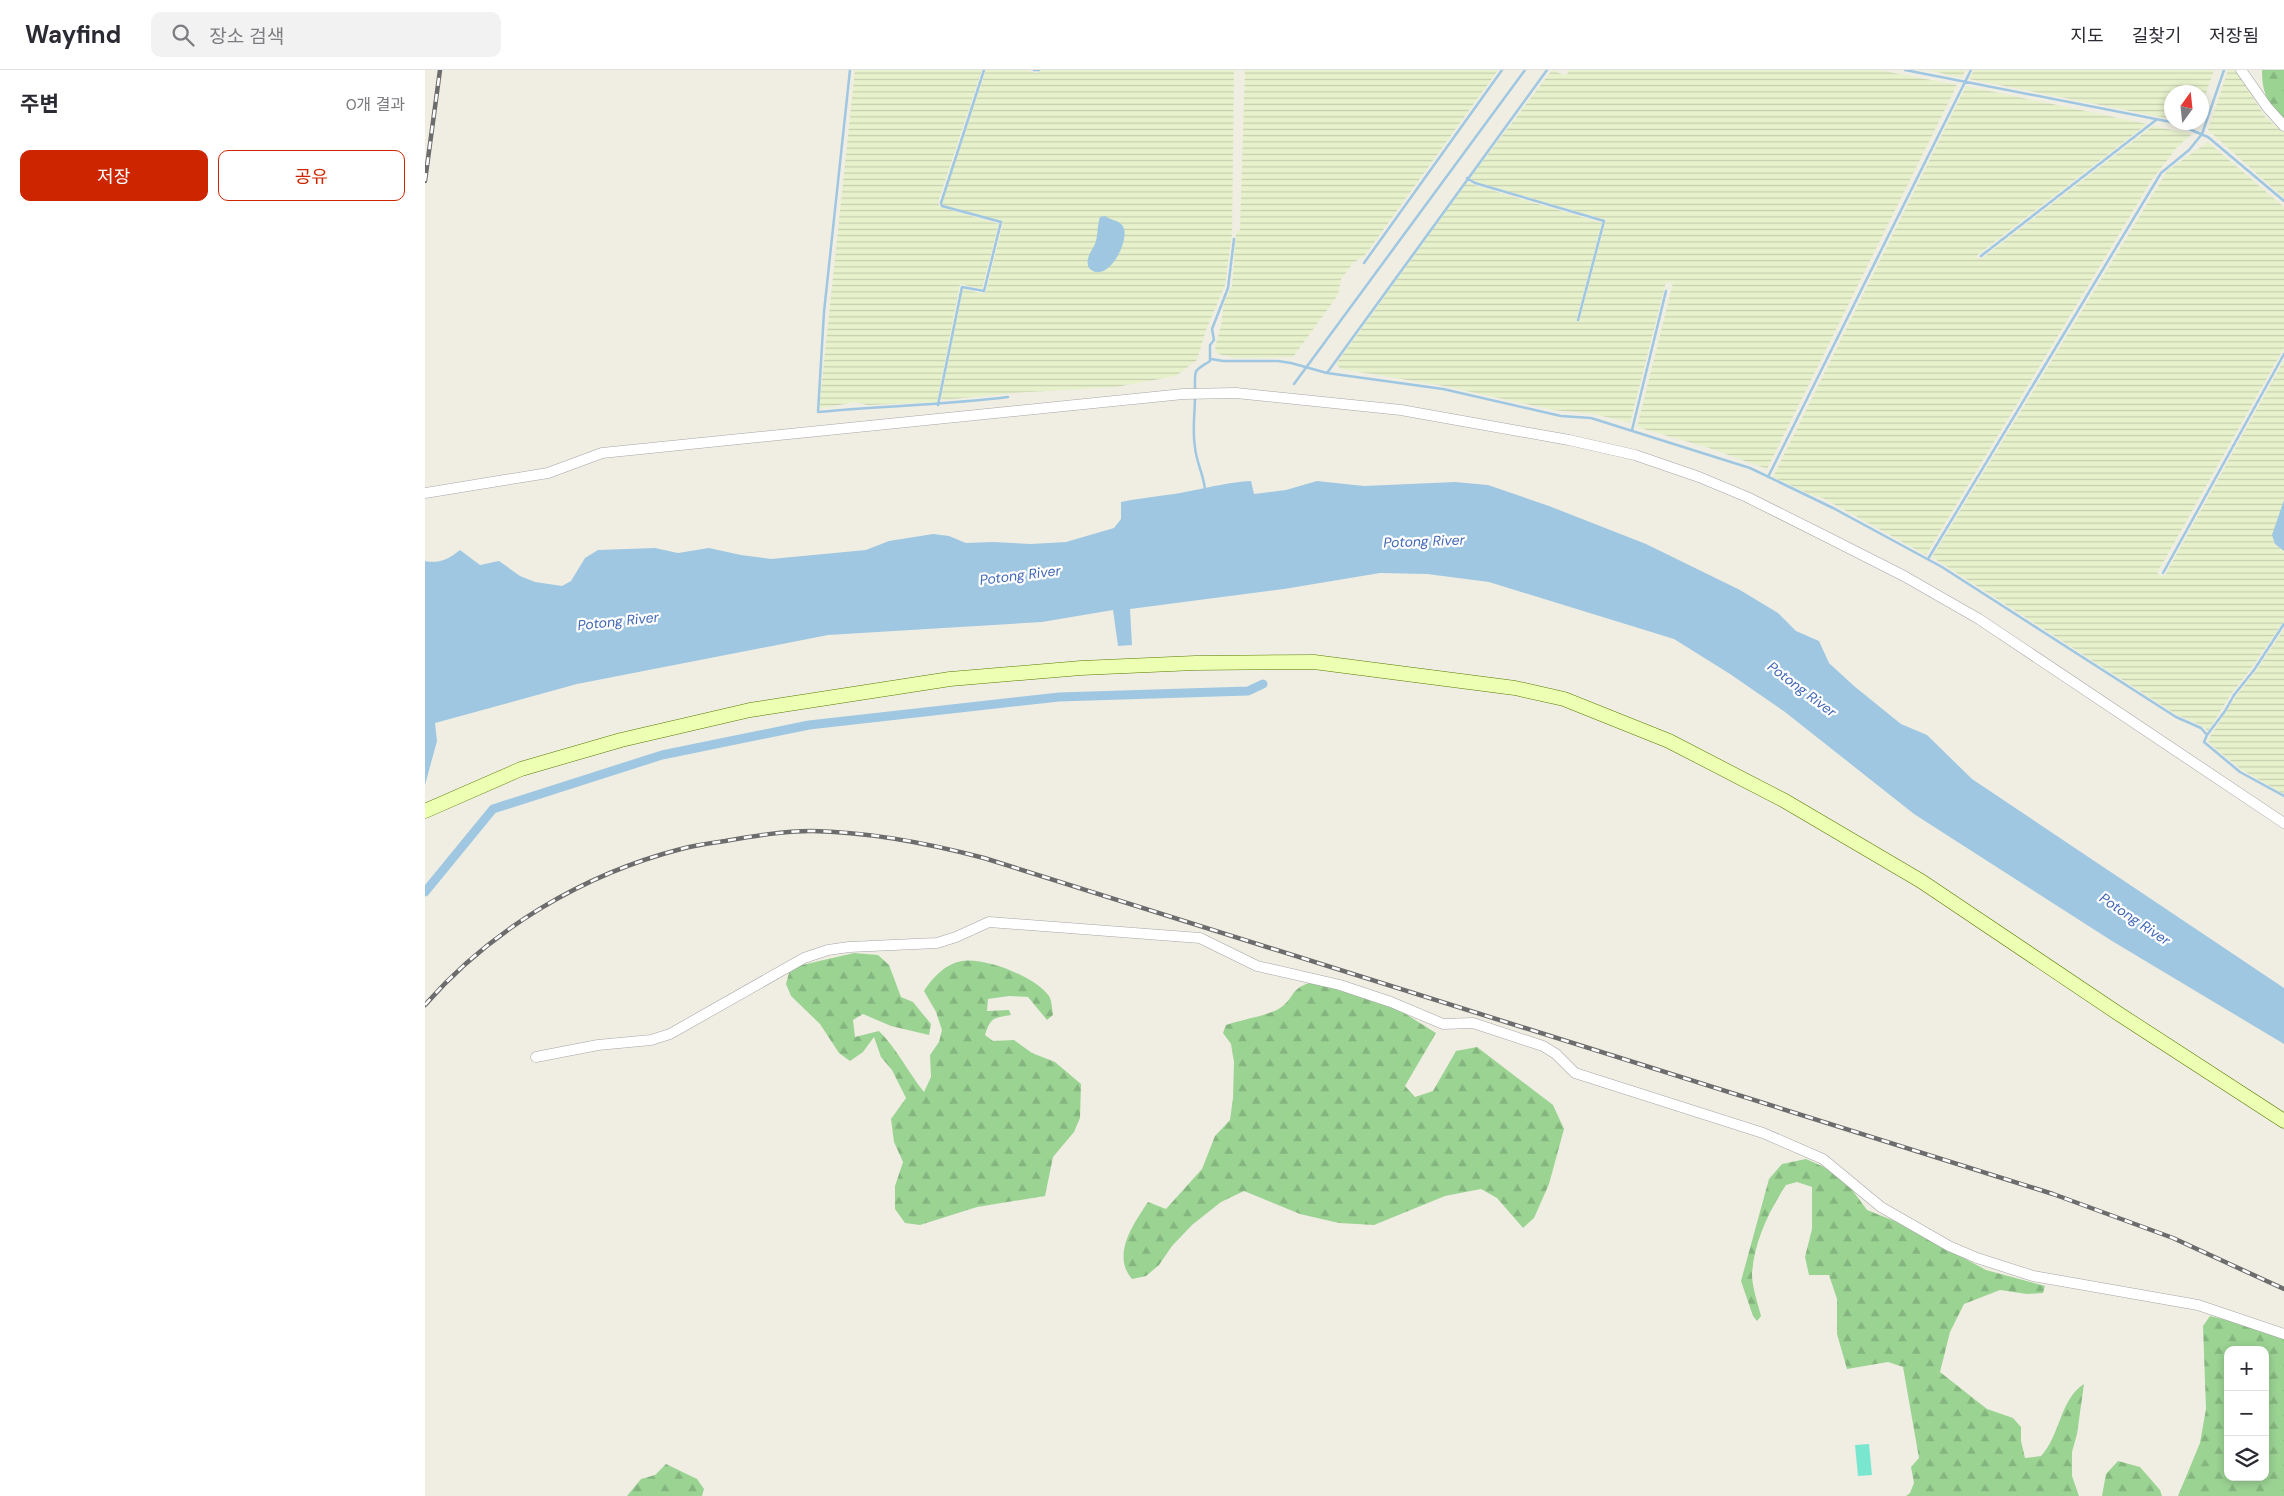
<!DOCTYPE html>
<html lang="ko">
<head>
<meta charset="utf-8">
<style>
	body { margin:0; font-family:"DM Sans","Noto Sans KR",sans-serif; background:#f2f2f3; color:#2b2b33 }
	.controls { position:absolute; right:15px; bottom:15px; display:grid; overflow:hidden; border-radius:10px; box-shadow:0 2px 8px #0003 }
	.controls button { width:45px; height:45px; display:grid; place-items:center; padding:0; border:0; border-bottom:1px solid #e1e1e2; background:#fff; color:#2b2b33; font:25px sans-serif }
	.compass { position:absolute; left:1739px; top:15px; width:45px; height:45px; border-radius:50%; background:#fff; box-shadow:0 2px 8px #0003; rotate:15deg }
	.list { margin:0; padding:0; list-style:none }
	h2 { display:flex; justify-content:space-between; align-items:center; height:65px; margin:0; padding:0 20px; font-size:21px }
	h2 small { font-size:16px; font-weight:400; color:#7c7c81 }
	.actions { display:flex; gap:10px; padding:15px 20px }
	.actions a { flex:1; padding:11px 0; border:1px solid #cc2500; border-radius:10px; text-align:center; font-size:18px; color:#cc2500 }
	.actions .main { background:#cc2500; color:#fff }
	.icon { flex:none; width:28px; height:28px; fill:none; stroke:currentColor; stroke-width:2; stroke-linecap:round; stroke-linejoin:round }
	.map { position:relative; flex:none; width:1859px; height:1426px; overflow:hidden }
	header { display:flex; align-items:center; gap:30px; box-sizing:border-box; height:70px; padding:0 25px; background:#fff; border-bottom:1px solid #e1e1e2 }
	header strong { font-size:24px }
	nav { display:flex; gap:28px; margin-inline-start:auto; font-size:18px }
	.search { width:350px; height:45px; background:#f2f2f3; display:flex; align-items:center; gap:12px; box-sizing:border-box; padding:0 18px; border-radius:10px; color:#7c7c81; font-size:19px }
	main { display:flex }
	aside { flex:1; background:#fff }
	.map>svg:first-child { display:block }
	.farmland { fill:url(#farmland-rules) }
	.forest { fill:url(#forest-firs); fill-rule:evenodd }
	.pitch { fill:#79e7d0 }
	.water { fill:#9fc7e2 }
	.lines { fill:none; stroke-linecap:round; stroke-linejoin:round }
	.stream { stroke:#9fc7e2; stroke-width:2.5 }
	.canal { stroke:#9fc7e2; stroke-width:9 }
	.minor-casing { stroke:#a5a5a5; stroke-width:11 }
	.secondary-casing { stroke:#577a00; stroke-width:15 }
	.minor { stroke:#fff; stroke-width:10 }
	.secondary { stroke:#edffb2; stroke-width:14 }
	.rail-casing { stroke:#6c6c6c; stroke-width:4.5 }
	.rail { stroke:#fff; stroke-width:2.5; stroke-dasharray:8; stroke-linecap:butt }
	.labels { text-anchor:middle; stroke-width:4.5; stroke-linejoin:round; paint-order:stroke }
	.water-label { font-size:14px; font-style:italic; fill:#4167b7; stroke:#fff }
</style>
</head>
<body>
<header>
<strong>Wayfind</strong>
<div class="search"><svg class="icon" aria-label="search" viewBox="0 0 24 24"><circle cx="10" cy="10" r="6"/><path d="M15 15l6 6"/></svg>장소 검색</div>
<nav><a>지도</a><a>길찾기</a><a>저장됨</a></nav>
</header>
<main>
<aside>
<h2>주변<small>0개 결과</small></h2>
<ul class="list">
</ul>
<div class="actions"><a class="main">저장</a><a>공유</a></div>
</aside>
<div class="map">
<svg width="1859" height="1426" viewBox="0 0 1859 1426">
	<defs>
		<pattern id="farmland-rules" width="6" height="5" patternUnits="userSpaceOnUse" patternTransform="scale(1.25)"><rect width="6" height="5" fill="#e7f1cc"/><path d="M0 2.5h6" fill="none" stroke="#c6ceaf"/></pattern>
		<pattern id="forest-firs" width="22" height="20" patternUnits="userSpaceOnUse" patternTransform="scale(1.25)"><rect width="22" height="20" fill="#9bd393"/><path d="M5 1l3.5 6h-7zM16 11l3.5 6h-7z" fill="#85b57e"/></pattern>
	</defs>
	<rect width="100%" height="100%" fill="#f0eee3"/>
	<path class="farmland" d="M430,0H557L513,132L515,137L574,154L557,219L535,214L512,332L442,335L430,332L394,339Z
		M561,0H600L611,3L617,0H809L807,164L800,215L781,260L772,290L751,306L691,317L588,323L519,330L516,328L538,219L555,223L561,222L578,153L518,135L517,132Z
		M820,0H1073L940,185L928,193L916,209L913,225L868,287L811,288L793,284L790,278L796,255L799,232L807,216L811,162L815,160Z
		M1127,0L1141,6L1144,0H1454L1532,15L1342,399L1284,378L1212,357L1248,213L1241,212L1205,353L1169,344L1128,340L1019,316L916,299L911,294L1043,111L1049,115L1177,153L1151,251L1154,252L1181,150L1051,112L1045,108Z
		M1503,0H1541L1536,8Z
		M1549,0H1789L1777,35L1776,22H1746V49L1544,9Z
		M1803,0H1810L1841,48L1859,63V128L1783,60Z
		M1541,16L1722,54L1550,187L1556,189L1728,56L1767,64L1753,76L1726,111L1501,485L1398,428L1386,425L1348,407Z
		M1783,72L1859,137V278L1732,503L1739,507L1859,290V430L1850,474L1859,481V551L1828,596L1806,624L1783,661L1776,655L1752,645L1507,487L1742,101Z
		M1859,559V724L1817,700L1785,674L1783,670L1811,626L1831,601Z"/>
	<path class="forest" d="M1837,0H1859V48C1842,32 1837,23 1837,0Z
		M429,883L453,885L464,895L476,927L488,932L506,954L504,965L466,956L438,944L428,950L430,967L454,961C472,979 483,1002 499,1022L506,1007L505,985L514,972L517,960L511,942L499,921C508,907 520,894 537,891C560,887 611,907 624,926C627,931 627,939 628,945L622,950L603,927L584,926L563,929L562,941L584,940L586,945C568,948 566,947 560,965L568,971L589,970L607,983L630,992L656,1014L655,1048L649,1062L628,1087L620,1126L552,1137L495,1155L480,1153L470,1139V1116L478,1092L469,1072L466,1049L481,1028L467,1000L456,987L449,967L438,982L425,991L414,983L395,954L366,926L361,914L364,903L377,895Z
		M884,913L904,916L971,938L1011,963L980,1016L990,1027L1008,1021L1031,981L1052,977L1128,1035L1139,1059L1124,1114L1109,1148L1098,1158L1072,1128L1056,1119L1020,1126L949,1155L914,1153L875,1144L819,1121L796,1132L767,1155L747,1176L734,1195L721,1206L707,1209C686,1185 709,1153 723,1132L741,1139L777,1099L790,1066L805,1050L808,1028L809,992L806,974L798,963L801,955C815,950 845,945 855,938C870,928 864,920 884,913Z
		M1381,1089L1399,1097L1425,1117L1442,1140L1472,1152L1561,1200L1620,1216L1618,1223L1602,1224L1575,1220L1539,1234L1525,1262L1515,1302L1562,1339L1588,1348L1596,1357V1371L1600,1388L1616,1386C1635,1366 1635,1329 1659,1314L1652,1364L1647,1382V1406L1654,1426H1481L1485,1423L1489,1413L1486,1397L1494,1388L1478,1297L1463,1292L1422,1299L1412,1264V1229L1404,1205H1384L1380,1187L1387,1159V1117L1372,1112L1361,1115C1344,1141 1329,1172 1327,1204C1327,1217 1333,1234 1336,1246L1332,1251L1328,1246L1316,1211L1344,1109L1357,1094Z
		M1785,1246L1822,1255L1859,1269V1426H1753L1775,1373L1781,1339L1778,1256ZM1803,1280H1840V1407H1803Z
		M1693,1391L1715,1397L1735,1420L1737,1426H1677L1681,1404Z
		M241,1394L272,1409L279,1419L277,1426H202L216,1409L230,1405Z"/>
	<path class="pitch" d="M1444,1374L1447,1405L1433,1406L1430,1375Z"/>
	<path class="water" d="M680,146C685,150 693,150 697,155C707,166 686,210 668,201C666,200 663,198 663,195C661,188 667,180 670,174C673,166 672,156 675,147Z
		M826,411L829,424L861,420L892,411L939,416L1030,412L1063,415L1124,436L1221,474L1315,520L1353,543L1371,561L1394,571L1404,593L1429,616L1476,654L1502,665L1547,709L1859,918V974L1687,871L1489,744L1360,642L1305,604L1249,569L1064,512L1002,504L955,503L859,519L705,539L707,575L693,576L688,540L617,552L403,565L152,614L10,653L12,671L0,715V491C14,494 24,489 35,480L55,495L74,491L95,506L110,512L137,516L146,511L160,488L173,480L230,478L253,483L284,478L316,485L346,489L441,480L464,471L508,464L524,466L541,473L568,472L606,474L641,472L689,458L696,449V432C719,427 742,426 765,421C786,417 805,412 826,411Z
		M1859,430V481L1850,474L1847,465Z"/>
	<g class="lines">
		<path class="stream" d="M425,0L399,242L393,342C456,336 519,335 583,327
			M609,0H614
			M1480,0L1746,52
			M1747,52L1783,67L1859,131
			M1042,108L1050,113L1179,151L1153,250
			M1556,186L1731,50
			M939,193L1077,0
			M786,289L798,291H853L866,293L902,303L1018,319L1136,346L1166,348L1325,398L1408,438L1517,497L1751,647L1776,658L1782,665L1779,672L1815,702L1859,726
			M902,303L1122,0
			M869,314L1100,0
			M770,320C770,298 768,302 785,291V275L789,270L787,259L803,218L809,169
			M770,326C770,343 767,360 770,377C771,392 779,405 780,420
			M513,335L537,217L559,221L576,152L517,136L516,133L559,0
			M1207,360L1241,221
			M1343,407L1546,0
			M1503,489L1736,103L1764,80L1777,64L1799,0
			M1738,503L1859,284
			M1782,665L1800,641L1809,625L1829,600L1859,554"/>
		<path class="canal" d="M0,822L68,739L237,685L384,655L634,627L823,621L838,614"/>
		<g class="minor-casing">
			<path id="minor" d="M1816,0L1842,37L1859,56
				M0,423L123,403L177,383L758,324L811,323L976,340L1144,370L1210,385L1274,407L1322,427L1402,467L1479,506L1554,549L1859,753
				M111,987L173,975L226,970L245,964L379,888L403,880L424,877L512,873L531,867L564,852L775,868L832,896L915,915L966,932L1018,954L1048,953L1118,976L1131,984L1150,1003L1338,1063L1398,1089L1456,1137L1524,1176L1552,1188L1608,1206L1773,1235L1859,1264"/>
		</g>
		<g class="secondary-casing">
			<path id="secondary" d="M0,741L96,699L196,670L325,640L525,609L656,598L770,593L889,592L1090,618L1139,629L1244,671L1360,731L1496,811L1694,944L1859,1051"/>
		</g>
		<use href="#minor" class="minor"/>
		<use href="#secondary" class="secondary"/>
		<g class="rail-casing">
			<path id="rail" d="M0,111L15,0
				M0,935C66,859 159,804 256,779C270,775 286,773 300,771C329,766 358,761 387,761C446,762 502,773 559,788L1628,1124L1748,1168L1859,1219"/>
		</g>
		<use href="#rail" class="rail"/>
	</g>
	<g class="labels">
		<g class="water-label">
			<text transform="translate(999 471) rotate(-2)" y="5">Potong River</text>
			<text transform="translate(595 505) rotate(-7)" y="5">Potong River</text>
			<text transform="translate(193 551) rotate(-6)" y="5">Potong River</text>
			<text transform="translate(1377 619) rotate(37)" y="5">Potong River</text>
			<text transform="translate(1710 849) rotate(34)" y="5">Potong River</text>
		</g>
	</g>
</svg>
<div class="controls">
<button>+</button>
<button>−</button>
<button><svg class="icon" aria-label="layers" viewBox="0 0 24 24"><path d="M12 4l9 5-9 5-9-5zM3 14l9 5 9-5"/></svg></button>
</div>
<svg class="compass" viewBox="-18 -18 36 36"><path d="M0-13l5 13h-10z" fill="#e53935"/><path d="M0 13l5-13h-10z" fill="#7c7c81"/></svg>
</div>
</main>
</body>
</html>
